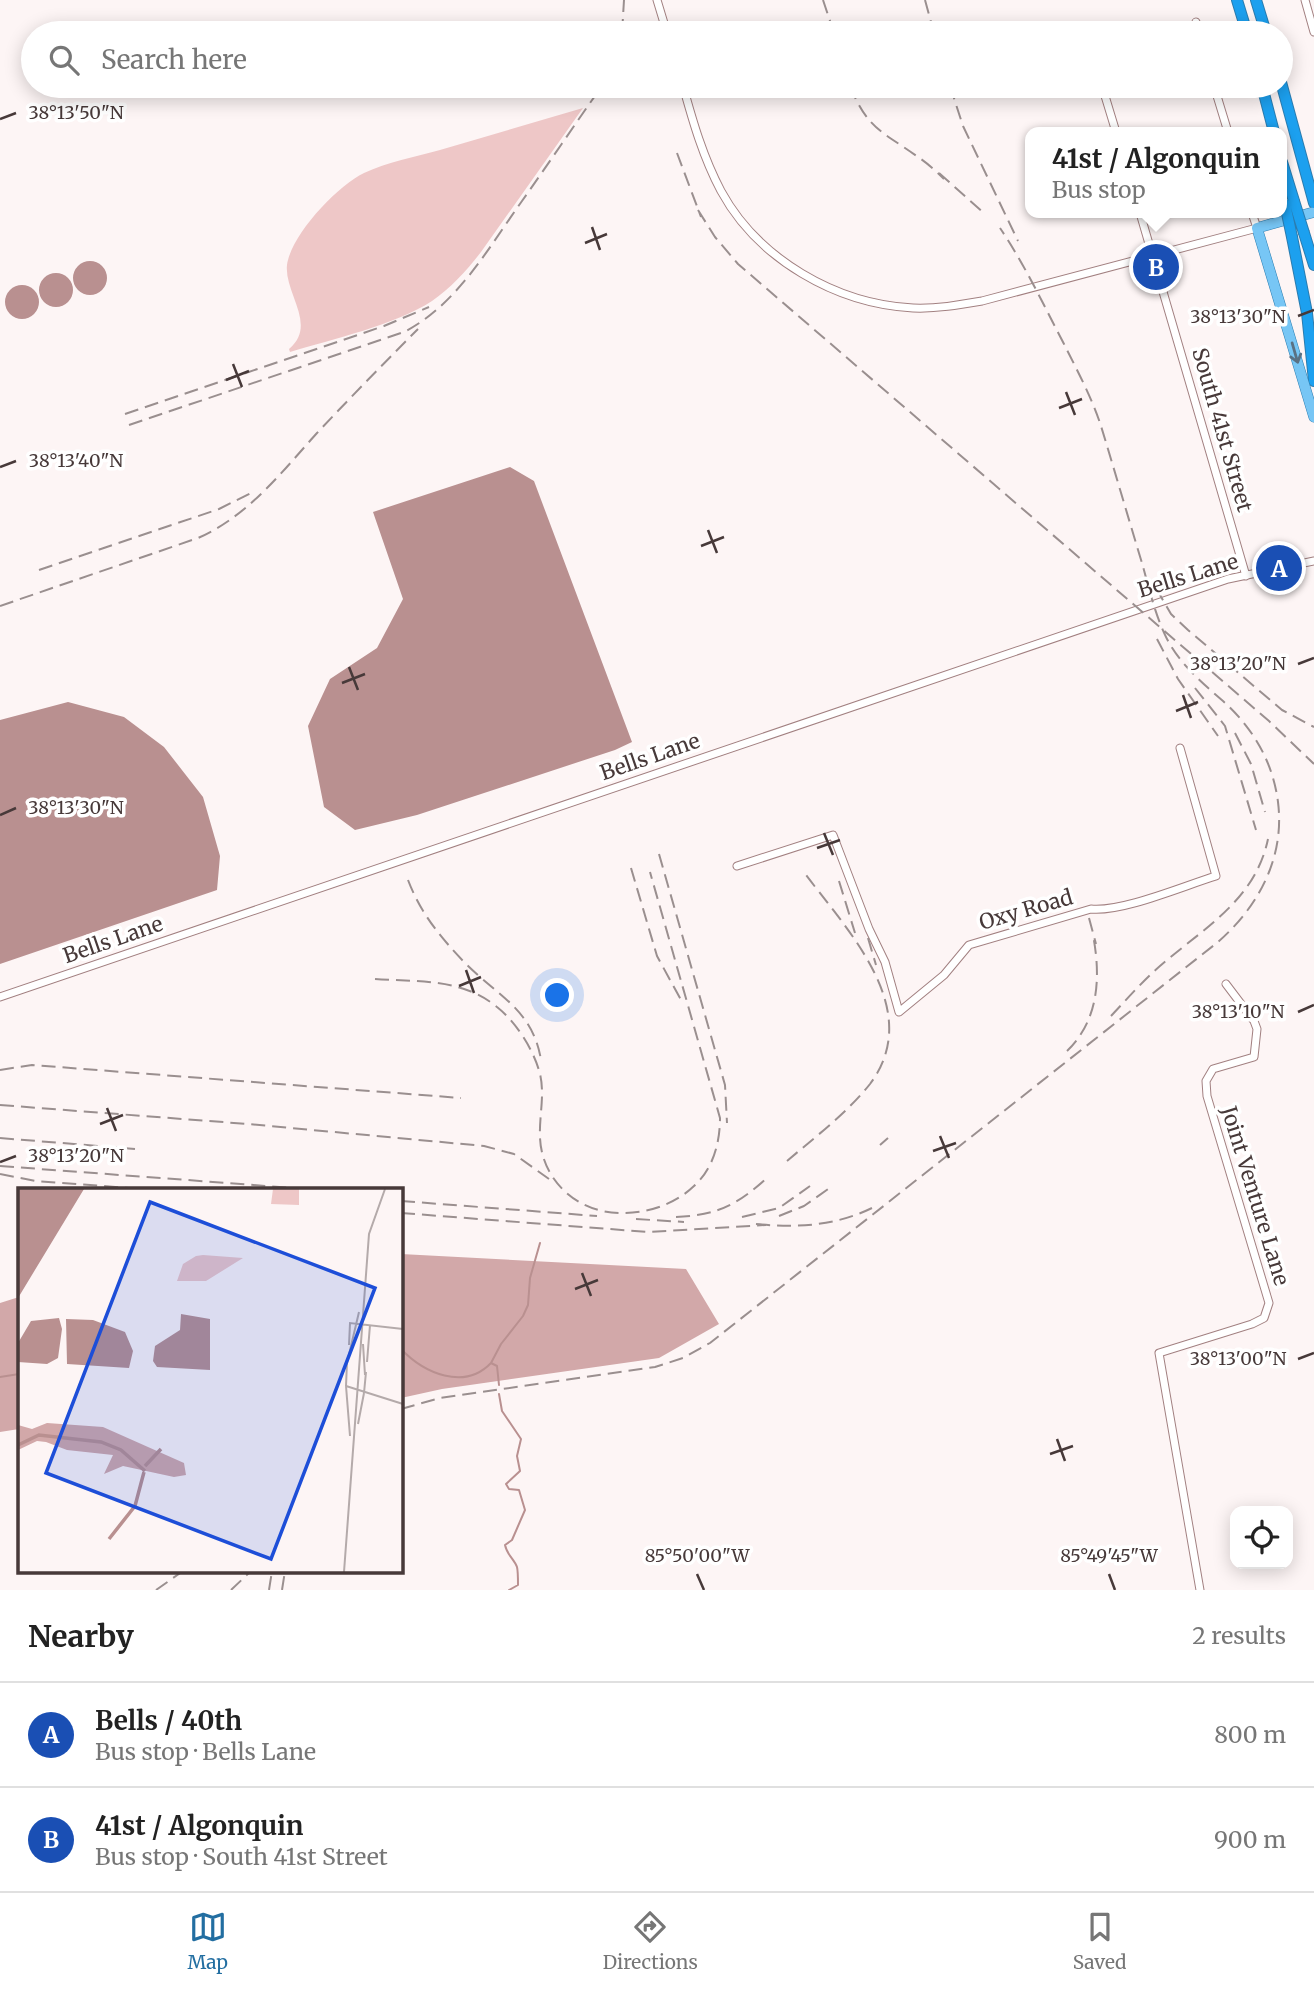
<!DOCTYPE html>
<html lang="en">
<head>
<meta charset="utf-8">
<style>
	body { margin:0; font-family:Merriweather,serif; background:#f2f2f2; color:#222 }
	.controls { position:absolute; right:21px; bottom:21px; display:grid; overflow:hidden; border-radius:14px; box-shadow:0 4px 18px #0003 }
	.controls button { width:63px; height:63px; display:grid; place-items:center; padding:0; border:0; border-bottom:2px solid #e0e0e0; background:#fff; color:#222; font:35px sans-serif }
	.you { position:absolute; left:558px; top:996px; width:24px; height:24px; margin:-18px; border:5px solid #fff; border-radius:50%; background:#1a73e8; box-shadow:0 0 0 10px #1a73e833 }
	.badge { display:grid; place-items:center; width:46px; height:46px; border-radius:50%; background:#226ea1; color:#fff; font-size:23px; font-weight:700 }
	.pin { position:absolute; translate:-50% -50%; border:4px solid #fff; box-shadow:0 2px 7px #0006 }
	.popup { position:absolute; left:1025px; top:127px; width:262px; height:91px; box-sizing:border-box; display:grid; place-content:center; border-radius:14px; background:#fff; filter:drop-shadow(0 2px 5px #0005); font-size:23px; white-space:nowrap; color:#767676 }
	.popup b { font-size:26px; color:#222 }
	.popup::after { content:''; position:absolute; left:50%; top:100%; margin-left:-14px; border:14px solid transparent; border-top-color:#fff }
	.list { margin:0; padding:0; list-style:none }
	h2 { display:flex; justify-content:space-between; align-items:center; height:91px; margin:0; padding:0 28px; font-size:30px }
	h2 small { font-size:23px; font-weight:400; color:#767676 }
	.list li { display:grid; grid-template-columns:46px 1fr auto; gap:21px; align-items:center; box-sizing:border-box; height:105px; padding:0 28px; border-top:2px solid #e0e0e0 }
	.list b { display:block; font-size:26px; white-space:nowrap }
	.list p { margin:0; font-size:23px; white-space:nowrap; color:#767676 }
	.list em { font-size:23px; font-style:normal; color:#767676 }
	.icon { flex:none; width:38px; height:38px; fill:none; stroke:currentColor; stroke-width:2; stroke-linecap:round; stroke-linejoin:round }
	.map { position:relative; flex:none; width:1314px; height:1590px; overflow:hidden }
	.search { position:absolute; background:#fff; box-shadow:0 4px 18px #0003; left:21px; right:21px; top:21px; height:77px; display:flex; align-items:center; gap:18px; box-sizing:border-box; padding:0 24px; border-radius:38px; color:#767676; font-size:26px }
	.sheet { height:301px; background:#fff }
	nav { display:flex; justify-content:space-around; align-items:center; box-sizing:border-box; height:98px; border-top:2px solid #e0e0e0; background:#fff; font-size:19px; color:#767676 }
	nav a { display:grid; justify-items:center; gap:4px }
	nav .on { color:#226ea1 }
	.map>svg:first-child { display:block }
	.green { fill:#eec7c7 }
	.forest { fill:#d2a8a9 }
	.water { fill:#b99090 }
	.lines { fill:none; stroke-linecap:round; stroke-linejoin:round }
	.stream { stroke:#b99090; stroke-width:2 }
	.minor-casing { stroke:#a28081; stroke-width:9 }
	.major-casing { stroke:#2b7caf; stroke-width:11 }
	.highway-casing { stroke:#2b7caf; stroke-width:12 }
	.minor { stroke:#fff; stroke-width:7 }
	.major { stroke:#77c6f5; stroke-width:10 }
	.highway { stroke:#1ca0ef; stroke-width:10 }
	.rail { stroke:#9a8f8f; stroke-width:2; stroke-dasharray:14 7; stroke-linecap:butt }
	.highway-bridge-casing { stroke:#2b7caf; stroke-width:12; stroke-linecap:butt }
	.highway-bridge { stroke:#1ca0ef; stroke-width:10 }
	.oneway { stroke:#5a7184 }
	.ticks { fill:none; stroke:#473939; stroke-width:2.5 }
	.labels { text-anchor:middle; stroke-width:7; stroke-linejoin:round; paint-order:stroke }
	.street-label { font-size:21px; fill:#473939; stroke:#fff }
	.inset-river { fill:none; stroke:#b99090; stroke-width:3.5 }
	.inset-road { fill:none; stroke:#b4aaaa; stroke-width:2 }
	.view { fill:#1d4ed8; fill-opacity:0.15; stroke:#1d4ed8; stroke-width:3.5 }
	.inset-edge { fill:none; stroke:#473939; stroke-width:3.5 }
	.ticks-label { font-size:18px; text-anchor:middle; fill:#473939; stroke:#fff; stroke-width:7; stroke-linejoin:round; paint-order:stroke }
</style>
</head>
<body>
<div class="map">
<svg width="1314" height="1590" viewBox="0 0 1314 1590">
	<rect width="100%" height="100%" fill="#fdf5f5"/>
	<path class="green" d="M583,108L481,252C467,270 451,288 432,301C395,325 333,339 290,352L289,349C318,325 284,293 287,265C291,235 337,186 364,173C387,162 415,157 440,150C488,136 535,122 583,108Z"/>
	<path class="forest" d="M401,1254L686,1269L719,1324L659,1358L442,1389L401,1398Z
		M19,1297V1429L0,1432V1303Z"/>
	<path class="water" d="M73 278a17 17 0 1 1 34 0a17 17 0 1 1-34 0Z
		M39 290a17 17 0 1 1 34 0a17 17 0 1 1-34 0Z
		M5 302a17 17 0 1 1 34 0a17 17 0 1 1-34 0Z
		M510,467L534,481L632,742L615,750L417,815L355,830L324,807L308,726L330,679L377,648L403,599L373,512Z
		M68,702L124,717L164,747L203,797L220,856L217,890L0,964V720Z"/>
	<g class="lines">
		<path class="stream" d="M401,1349C424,1373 464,1391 491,1363L497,1366L499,1385
			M491,1363L501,1344L523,1316L528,1305L530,1278L540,1243
			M0,1377L19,1374
			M499,1394L502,1411L521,1439L517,1456L520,1471L506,1484L509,1489L519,1490L525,1510L512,1540L505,1545C507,1555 514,1559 517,1567C518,1571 518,1580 518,1585L509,1590"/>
		<g class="minor-casing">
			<path id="minor" d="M657,0L667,33
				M1305,0L1314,32
				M1196,22L1199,33
				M683,86C693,122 703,157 721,191C758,259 836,304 913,308C936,309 959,305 982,301L1257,228L1252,213
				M1102,86L1116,132
				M1214,86L1228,132
				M1140,213L1246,576
				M737,866L833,835L869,929L885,962L899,1012L944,975L969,945L1091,909C1123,912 1183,886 1216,876L1180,748
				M0,997L1228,579L1314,561
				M1200,1590L1159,1353L1252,1324L1264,1318L1269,1303L1207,1096L1206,1081L1213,1069L1254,1057L1257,1029L1254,1021L1226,984"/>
		</g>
		<g class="major-casing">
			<path id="major" d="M1314,212L1257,228L1314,417"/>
		</g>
		<g class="highway-casing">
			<path id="highway" d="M1237,0L1247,33
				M1256,0L1266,33
				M1281,82L1314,203
				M1262,86L1274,132
				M1282,162L1294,201
				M1304,233L1314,265
				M1292,237L1307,313L1314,381"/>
		</g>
		<use href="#minor" class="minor"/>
		<use href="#major" class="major"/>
		<use href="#highway" class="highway"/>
		<path class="rail" d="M823,0L834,33
			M925,0L934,33
			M622,33L624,0
			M850,86C868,130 882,131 918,157C927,163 936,171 944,179
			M950,86L963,126L1018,241
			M677,153L701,217
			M939,173L986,215
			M698,210L715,237L738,264L1269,721L1314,764
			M125,414L384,326L429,307
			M129,425L404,332C457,305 489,247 522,201C549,163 575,124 602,86
			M39,570L219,509L255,491
			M1156,588L1171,614L1188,630L1282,710L1314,727
			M0,606L198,538C248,516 281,473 317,433C350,398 384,363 418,329
			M1157,639L1178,679L1218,736
			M1195,688L1225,726L1256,830
			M1235,733L1251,764L1265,812
			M659,854L725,1085L727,1123
			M631,868L657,956L681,1000
			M408,880C421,914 441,938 466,964C498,996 533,1010 541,1060
			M839,881L855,933
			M1089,918L1096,944
			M868,938L876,965
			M375,979C418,982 462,978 497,1007C516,1022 534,1050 540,1074C545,1095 539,1116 540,1138C542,1181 578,1213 621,1213C648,1213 674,1205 694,1186C713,1169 720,1143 720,1118L650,872
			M1111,1016C1129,997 1146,977 1167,960C1209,925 1256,897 1268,839
			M1067,1051C1099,1020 1101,977 1093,935
			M0,1070L32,1065L461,1098
			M0,1105L248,1124L484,1146L514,1154L549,1179
			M0,1138L135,1149
			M880,1145L888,1138
			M787,1161C815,1137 847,1113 870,1084C926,1009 846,929 803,871
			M0,1166L307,1189
			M0,1174L36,1181L143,1189
			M401,1201L597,1216
			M401,1213L648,1232L766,1225
			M779,1216L804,1206L831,1187
			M676,1217C718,1215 737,1205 768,1177
			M742,1217L779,1208L810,1186
			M636,1219L684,1222
			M756,1224C797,1228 835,1226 872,1208
			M401,1409L440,1398L655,1367L683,1358L710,1343L1218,942C1259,906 1285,857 1278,802C1273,762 1253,728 1223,701C1202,683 1180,664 1167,639C1155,615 1149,588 1142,563C1128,517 1115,472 1101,426C1092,398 1077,370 1064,344C1043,304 1025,265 1000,228
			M156,1590L183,1571
			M231,1590L251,1571
			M269,1590L272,1571
			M282,1590L285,1571"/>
		<g class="highway-bridge-casing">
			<path id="highway-bridge" d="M1294,201L1304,233
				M1285,204L1292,237"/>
		</g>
		<use href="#highway-bridge" class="highway-bridge"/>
	</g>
	<defs><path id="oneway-shaft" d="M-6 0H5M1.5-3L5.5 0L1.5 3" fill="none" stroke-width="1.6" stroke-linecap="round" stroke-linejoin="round" transform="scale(1.75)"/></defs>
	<use class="oneway" href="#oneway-shaft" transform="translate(1295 353) rotate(74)"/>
	<path class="ticks" d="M0,119L16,113M592,227L600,250M585,243L607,234M1298,316L1314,310M233,364L242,387M226,380L249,371M1066,392L1075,415M1059,408L1082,399M0,467L16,461M708,530L717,553M701,546L724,537M1298,664L1314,658M349,667L358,690M342,683L365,674M1183,695L1191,718M1176,711L1198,702M0,815L16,808M824,833L833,855M817,848L840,840M466,970L474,993M459,986L481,977M1298,1012L1314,1005M107,1108L116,1131M100,1124L123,1115M940,1136L949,1158M933,1151L956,1143M0,1162L16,1156M582,1273L591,1296M575,1289L598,1280M1298,1359L1314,1353M1057,1439L1065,1461M1050,1454L1073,1446M697,1574L704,1590M1109,1574L1115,1590"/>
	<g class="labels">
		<g class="street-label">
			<text transform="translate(1222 430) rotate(74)" y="7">South 41st Street</text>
			<text transform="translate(1188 576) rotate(-17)" y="7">Bells Lane</text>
			<text transform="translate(650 757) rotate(-19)" y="7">Bells Lane</text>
			<text transform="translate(1026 910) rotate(-16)" y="7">Oxy Road</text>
			<text transform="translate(113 940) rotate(-19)" y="7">Bells Lane</text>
			<text transform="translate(1255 1196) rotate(73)" y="7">Joint Venture Lane</text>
		</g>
	</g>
	<g transform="translate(18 1188)">
		<rect width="385" height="385" fill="#fdf5f5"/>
		<path d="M255,1H281V17L253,16ZM178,68L185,67L225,70L188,93H159L165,76Z" fill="#eec7c7"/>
		<path d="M29,235L85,239L166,275L168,287L156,289L105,278L86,286L95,267L49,262L28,254L19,253L0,262V237L14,241Z" fill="#d2a8a9"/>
		<path d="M0,1H66L0,110ZM163,126L192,131V182L139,179L135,173L137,158L162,142ZM41,130L44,141L40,170L29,176L0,174V155L13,133ZM48,131L75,132L107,144L115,163L111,180L49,176Z" fill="#b99090"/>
		<path class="inset-river" d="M0,257L21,247L83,254L103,262L127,283M127,278L143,261M91,351L117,318L126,284"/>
		<path class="inset-road" d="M345,156L347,187M331,157L332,135L385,141M329,174L328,198L385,216M349,174L352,137M329,175L341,124M328,198L332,248M346,205L348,184M340,236L346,205M326,384L351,46L367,1"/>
		<path class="view" d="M132,14L357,100L253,371L28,285Z"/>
		<rect width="385" height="385" class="inset-edge"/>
	</g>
	<g class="ticks-label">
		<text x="76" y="119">38°13'50"N</text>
		<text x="1238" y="323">38°13'30"N</text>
		<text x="76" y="467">38°13'40"N</text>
		<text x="1238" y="670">38°13'20"N</text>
		<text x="76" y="814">38°13'30"N</text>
		<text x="1238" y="1018">38°13'10"N</text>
		<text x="76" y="1162">38°13'20"N</text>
		<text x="1238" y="1365">38°13'00"N</text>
		<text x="697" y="1562">85°50'00"W</text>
		<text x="1109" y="1562">85°49'45"W</text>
	</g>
</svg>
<div class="controls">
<button><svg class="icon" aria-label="locate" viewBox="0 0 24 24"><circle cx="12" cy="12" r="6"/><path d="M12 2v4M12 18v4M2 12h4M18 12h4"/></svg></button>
</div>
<div class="you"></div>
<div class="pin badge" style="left:1279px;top:568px;background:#1a4fb4">A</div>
<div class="pin badge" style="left:1156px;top:267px;background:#1a4fb4">B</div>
<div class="popup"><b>41st / Algonquin</b>Bus stop</div>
<div class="search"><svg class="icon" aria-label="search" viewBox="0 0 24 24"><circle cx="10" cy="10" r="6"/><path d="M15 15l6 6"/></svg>Search here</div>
</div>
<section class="sheet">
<h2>Nearby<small>2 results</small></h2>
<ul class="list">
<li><span class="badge" style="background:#1a4fb4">A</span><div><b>Bells / 40th</b><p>Bus stop · Bells Lane</p></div><em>800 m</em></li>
<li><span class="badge" style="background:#1a4fb4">B</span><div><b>41st / Algonquin</b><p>Bus stop · South 41st Street</p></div><em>900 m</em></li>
</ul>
</section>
<nav>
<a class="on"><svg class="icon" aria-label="map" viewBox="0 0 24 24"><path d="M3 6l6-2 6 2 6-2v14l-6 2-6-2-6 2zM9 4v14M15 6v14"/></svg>Map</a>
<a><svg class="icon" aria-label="directions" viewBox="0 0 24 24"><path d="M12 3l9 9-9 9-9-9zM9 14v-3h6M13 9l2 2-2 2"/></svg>Directions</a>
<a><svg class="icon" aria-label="saved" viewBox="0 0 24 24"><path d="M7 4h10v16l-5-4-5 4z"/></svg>Saved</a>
</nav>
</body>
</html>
